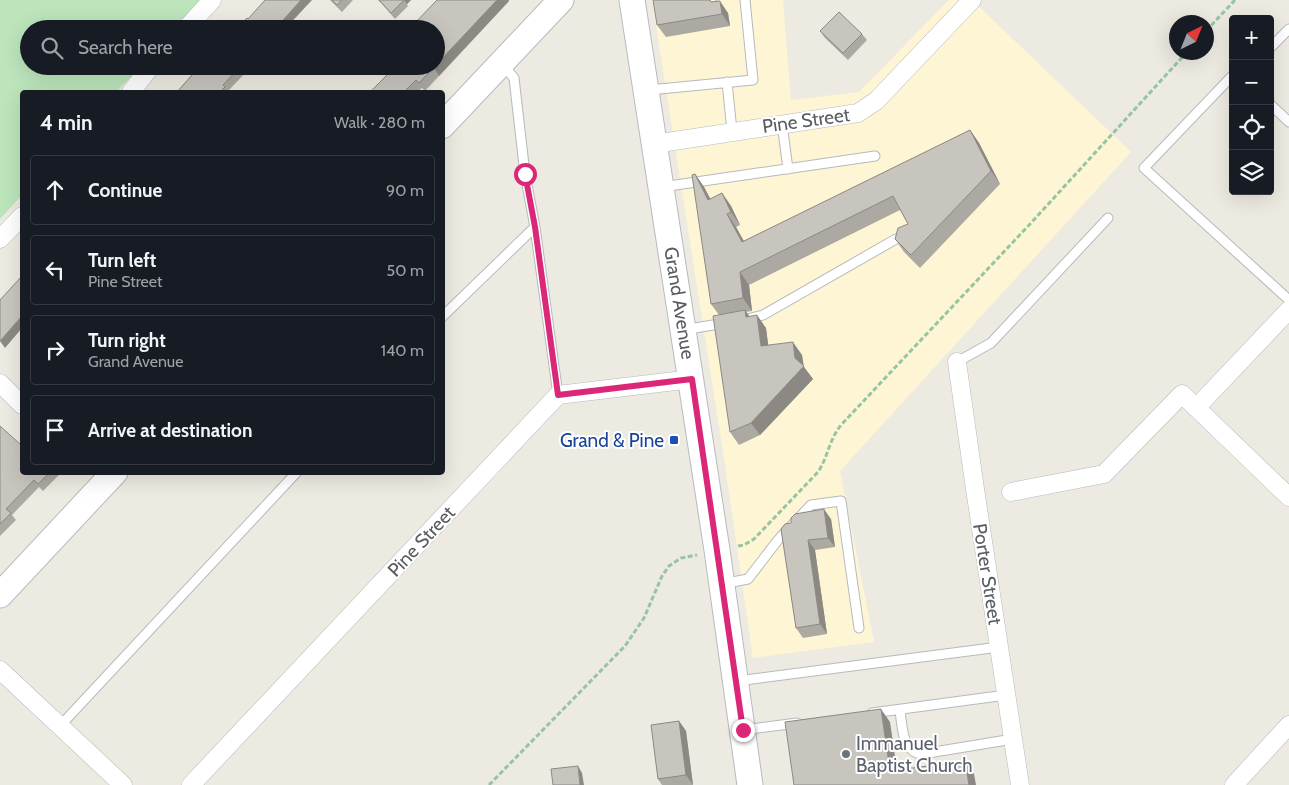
<!DOCTYPE html>
<html lang="en">
<head>
<meta charset="utf-8">
<style>
	body { margin:0; font-family:Cabin,sans-serif; background:#242831; color:#f1f3f6 }
	.controls { position:absolute; right:15px; top:15px; display:grid; overflow:hidden; border-radius:5px; box-shadow:0 5px 20px #0002 }
	.controls button { width:45px; height:45px; display:grid; place-items:center; padding:0; border:0; border-bottom:1px solid #363941; background:#171b24; color:#f1f3f6; font:25px sans-serif }
	.compass { position:absolute; left:1169px; top:15px; width:45px; height:45px; border-radius:50%; background:#171b24; box-shadow:0 5px 20px #0002; rotate:43deg }
	.stop { position:absolute; width:15px; height:15px; margin:-11px; border:4px solid #db2777; border-radius:50%; background:#fff }
	.stop.end { background:#db2777; border-color:#fff; box-shadow:0 1px 5px #0008 }
	.list { margin:0; padding:0; list-style:none }
	h2 { display:flex; justify-content:space-between; align-items:center; height:65px; margin:0; padding:0 20px; font-size:21px }
	h2 small { font-size:16px; font-weight:400; color:#9ea1a6 }
	.list li { display:grid; grid-template-columns:32px 1fr auto; gap:15px; align-items:center; box-sizing:border-box; height:70px; margin:0 10px 10px; padding:0 10px; border:1px solid #363941; border-radius:5px }
	.list b { display:block; font-size:19px; white-space:nowrap }
	.list p { margin:0; font-size:16px; white-space:nowrap; color:#9ea1a6 }
	.list em { font-size:16px; font-style:normal; color:#9ea1a6 }
	.icon { flex:none; width:28px; height:28px; fill:none; stroke:currentColor; stroke-width:2; stroke-linecap:round; stroke-linejoin:round }
	.map { position:relative; flex:none; width:1289px; height:785px; overflow:hidden }
	.search { position:absolute; background:#171b24; box-shadow:0 5px 20px #0002; left:20px; top:20px; width:425px; height:55px; display:flex; align-items:center; gap:12px; box-sizing:border-box; padding:0 18px; border-radius:28px; color:#9ea1a6; font-size:19px }
	.panel { position:absolute; background:#171b24; box-shadow:0 5px 20px #0002; left:20px; top:90px; width:425px; height:385px; border-radius:5px }
	.map>svg:first-child { display:block }
	.commercial { fill:#fef5d4 }
	.green { fill:#bce5bc }
	.lines { fill:none; stroke-linecap:round; stroke-linejoin:round }
	.lane-casing { stroke:#b6b9be; stroke-width:11 }
	.street-casing { stroke:#b6b9be; stroke-width:19 }
	.secondary-casing { stroke:#b7bac0; stroke-width:27 }
	.path { stroke:#95c6a3; stroke-width:3; stroke-dasharray:5 2.5; stroke-linecap:butt }
	.lane { stroke:#fff; stroke-width:9 }
	.street { stroke:#fff; stroke-width:18 }
	.secondary { stroke:#fff; stroke-width:25 }
	.wall { fill:#aca9a3 }
	.shaded-wall { fill:#8c8985 }
	.building { fill:#c8c4be; stroke:#8c8985 }
	.route { stroke:#db2777; stroke-width:6 }
	.transit-dot { fill:#1a4fb4; stroke:#fff; stroke-width:2 }
	.worship-dot { fill:#6b7280; stroke:#fff; stroke-width:2 }
	.labels { text-anchor:middle; stroke-width:4; stroke-linejoin:round; paint-order:stroke }
	.street-label { font-size:19px; fill:#595d62; stroke:#fff }
	.transit-label { font-size:19px; fill:#164399; stroke:#fff; text-anchor:end }
	.worship-label { font-size:19px; fill:#5b616d; stroke:#fff; text-anchor:start }
</style>
</head>
<body>
<div class="map">
<svg width="1289" height="785" viewBox="0 0 1289 785">
	<rect width="100%" height="100%" fill="#edeae1"/>
	<path class="commercial" d="M652,0H783L791,100L859,92L949,0H972L1131,152L840,471L874,642L753,658L725,465Z"/>
	<path class="green" d="M0,0H201L175,29H29V66H141L116,92H22V195L0,219Z"/>
	<g class="lines">
		<g class="lane-casing">
			<path id="lane" d="M1270,48L1289,29
				M503,65L514,78L525,174L535,227L558,395
				M1233,75L1144,168L1289,300
				M727,82L732,131
				M649,90L753,80L745,0
				M1270,104L1289,122
				M782,124L788,169
				M662,187L875,156
				M442,317L535,227
				M747,319L763,315L896,239
				M683,330L725,323
				M957,362L991,343L1108,218
				M722,584L748,579L778,540L811,505L841,501L859,628
				M737,681L999,647
				M900,710C902,726 902,752 922,754L1013,739
				M872,713L1006,695
				M60,726L297,472
				M743,730L797,723"/>
		</g>
		<g class="street-casing">
			<path id="street" d="M186,29L212,0
				M131,92L151,66
				M654,144L858,113L876,101L972,0
				M0,239L22,216
				M957,362L975,489L1020,785
				M0,383L22,405
				M1196,408L1289,310
				M1011,492L1104,474L1182,394L1289,497
				M0,670L123,785
				M191,785L558,395L692,379
				M1234,785L1289,725"/>
		</g>
		<g class="secondary-casing">
			<path id="secondary" d="M632,0L717,550L750,785
				M442,126L561,0
				M0,595L115,472"/>
		</g>
		<path class="path" d="M1206,31L1235,0
			M738,546L744,545L754,539L818,472C828,457 829,440 841,425L1031,223L1187,52
			M489,785L625,646L644,618L662,576L669,566L681,558L697,555"/>
		<use href="#lane" class="lane"/>
		<use href="#street" class="street"/>
		<use href="#secondary" class="secondary"/>
	</g>
	<path class="wall" d="M330,0H353L342,12Z
		M378,0H411L407,4L408,6L395,19L382,4Z
		M717,0V1L728,13L730,26L666,37L657,25Z
		M509,1L425,91L422,88L417,92H370L436,29H417L414,24Z
		M820,31L862,34L867,40L848,60L825,38Z
		M200,66H251V67L228,91L229,92H177Z
		M970,130L979,143L1000,184L920,268L904,252L895,239L908,224L900,210L749,285L752,311L746,312L749,316L766,328L768,345L802,355L803,366L813,379L760,435L739,445L730,432L719,315L711,304L695,174L704,187L710,199L722,193L731,206L740,225L736,227L744,241Z
		M0,426L22,472H58L59,475L43,491L39,487L12,515L16,520L0,536Z
		M831,519L835,547L815,550L827,634L803,638L796,628L781,529Z
		M679,721L686,731L693,785H662L658,779Z"/>
	<path class="shaded-wall" d="M301,0H312L285,29H275Z
		M404,0H411L407,4Z
		M497,0H509V1L439,76L434,68L436,66V65Z
		M720,1L728,13L730,26L722,14Z
		M970,130L979,143L1000,184L991,171Z
		M695,174L704,187L718,213L708,200Z
		M722,193L731,206L740,225L731,212Z
		M727,214L736,227L751,255L742,242Z
		M740,272L749,285L752,311L743,298Z
		M745,310L754,323L746,317Z
		M757,315L766,328L770,359L761,346Z
		M22,316V328L5,348L0,341Z
		M793,342L802,355L804,367L813,379L760,435L751,423L795,358Z
		M824,509L831,519L835,547L828,538Z
		M808,540L815,550L827,634L820,624Z
		M881,709L890,722L899,784L890,771Z
		M679,721L686,731L693,785L686,775Z
		M965,761L974,774L976,785H969Z
		M578,766L582,773L584,785H580Z"/>
	<path class="building" d="M265,0H301L275,29L273,27L272,29H236L247,18L248,19Z
		M332,0H342L337,5Z
		M379,0H404L391,13Z
		M437,0H497L436,65V29H419L414,24Z
		M653,0H710L711,2L720,1L722,14L657,25Z
		M839,12L862,34L843,53L820,31Z
		M200,66H241L223,85L225,87L220,92H177Z
		M396,66H435L419,83L416,80L404,92H370Z
		M970,130L991,171L911,255L895,239L898,228L908,224L893,196L740,272L743,298L711,304L692,175L695,174L708,200L722,193L731,212L727,214L742,242Z
		M22,276V316L0,341V300Z
		M745,310L746,317L757,315L761,346L793,342L795,358L804,366L751,423L730,432L713,316Z
		M0,426L20,444L22,442V472H50L38,484L34,480L6,509L11,513L0,524Z
		M824,509L828,538L808,540L820,624L796,628L781,529L785,524L791,523V518L795,514Z
		M881,709L890,771L965,761L969,785H794L785,722Z
		M679,721L686,775L658,779L651,725Z
		M578,766L580,785H553L551,769Z"/>
	<g class="lines">
		<path class="route" d="M525,174L535,227L558,395L692,379L743,730"/>
	</g>
	<rect class="transit-dot" x="669" y="435" width="10" height="10" rx="2.5"/>
	<circle class="worship-dot" cx="846" cy="754" r="5"/>
	<g class="labels">
		<g class="street-label">
			<text transform="translate(806 120) rotate(-8)" y="7">Pine Street</text>
			<text transform="translate(680 303) rotate(81)" y="7">Grand Avenue</text>
			<text transform="translate(421 541) rotate(-47)" y="7">Pine Street</text>
			<text transform="translate(988 574) rotate(81)" y="7">Porter Street</text>
		</g>
		<g class="transit-label">
			<text x="664" y="447">Grand &amp; Pine</text>
		</g>
		<g class="worship-label">
			<text x="856" y="750">Immanuel<tspan x="856" dy="22">Baptist Church</tspan></text>
		</g>
	</g>
</svg>
<div class="controls">
<button>+</button>
<button>−</button>
<button><svg class="icon" aria-label="locate" viewBox="0 0 24 24"><circle cx="12" cy="12" r="6"/><path d="M12 2v4M12 18v4M2 12h4M18 12h4"/></svg></button>
<button><svg class="icon" aria-label="layers" viewBox="0 0 24 24"><path d="M12 4l9 5-9 5-9-5zM3 14l9 5 9-5"/></svg></button>
</div>
<svg class="compass" viewBox="-18 -18 36 36"><path d="M0-13l5 13h-10z" fill="#e53935"/><path d="M0 13l5-13h-10z" fill="#9ea1a6"/></svg>
<div class="stop" style="left:525px;top:174px"></div>
<div class="stop end" style="left:743px;top:730px"></div>
<div class="search"><svg class="icon" aria-label="search" viewBox="0 0 24 24"><circle cx="10" cy="10" r="6"/><path d="M15 15l6 6"/></svg>Search here</div>
<section class="panel">
<h2>4 min<small>Walk · 280 m</small></h2>
<ul class="list">
<li><svg class="icon" aria-label="ahead" viewBox="0 0 24 24"><path d="M12 20V5M6 11l6-6 6 6"/></svg><div><b>Continue</b></div><em>90 m</em></li>
<li><svg class="icon" aria-label="left" viewBox="0 0 24 24"><path d="M17 20v-9H6M10 6l-5 5 5 5"/></svg><div><b>Turn left</b><p>Pine Street</p></div><em>50 m</em></li>
<li><svg class="icon" aria-label="right" viewBox="0 0 24 24"><path d="M7 20v-9h11M14 6l5 5-5 5"/></svg><div><b>Turn right</b><p>Grand Avenue</p></div><em>140 m</em></li>
<li><svg class="icon" aria-label="arrive" viewBox="0 0 24 24"><path d="M6 21V4h12l-3 4 3 4H6"/></svg><div><b>Arrive at destination</b></div></li>
</ul>
</section>
</div>
</body>
</html>
